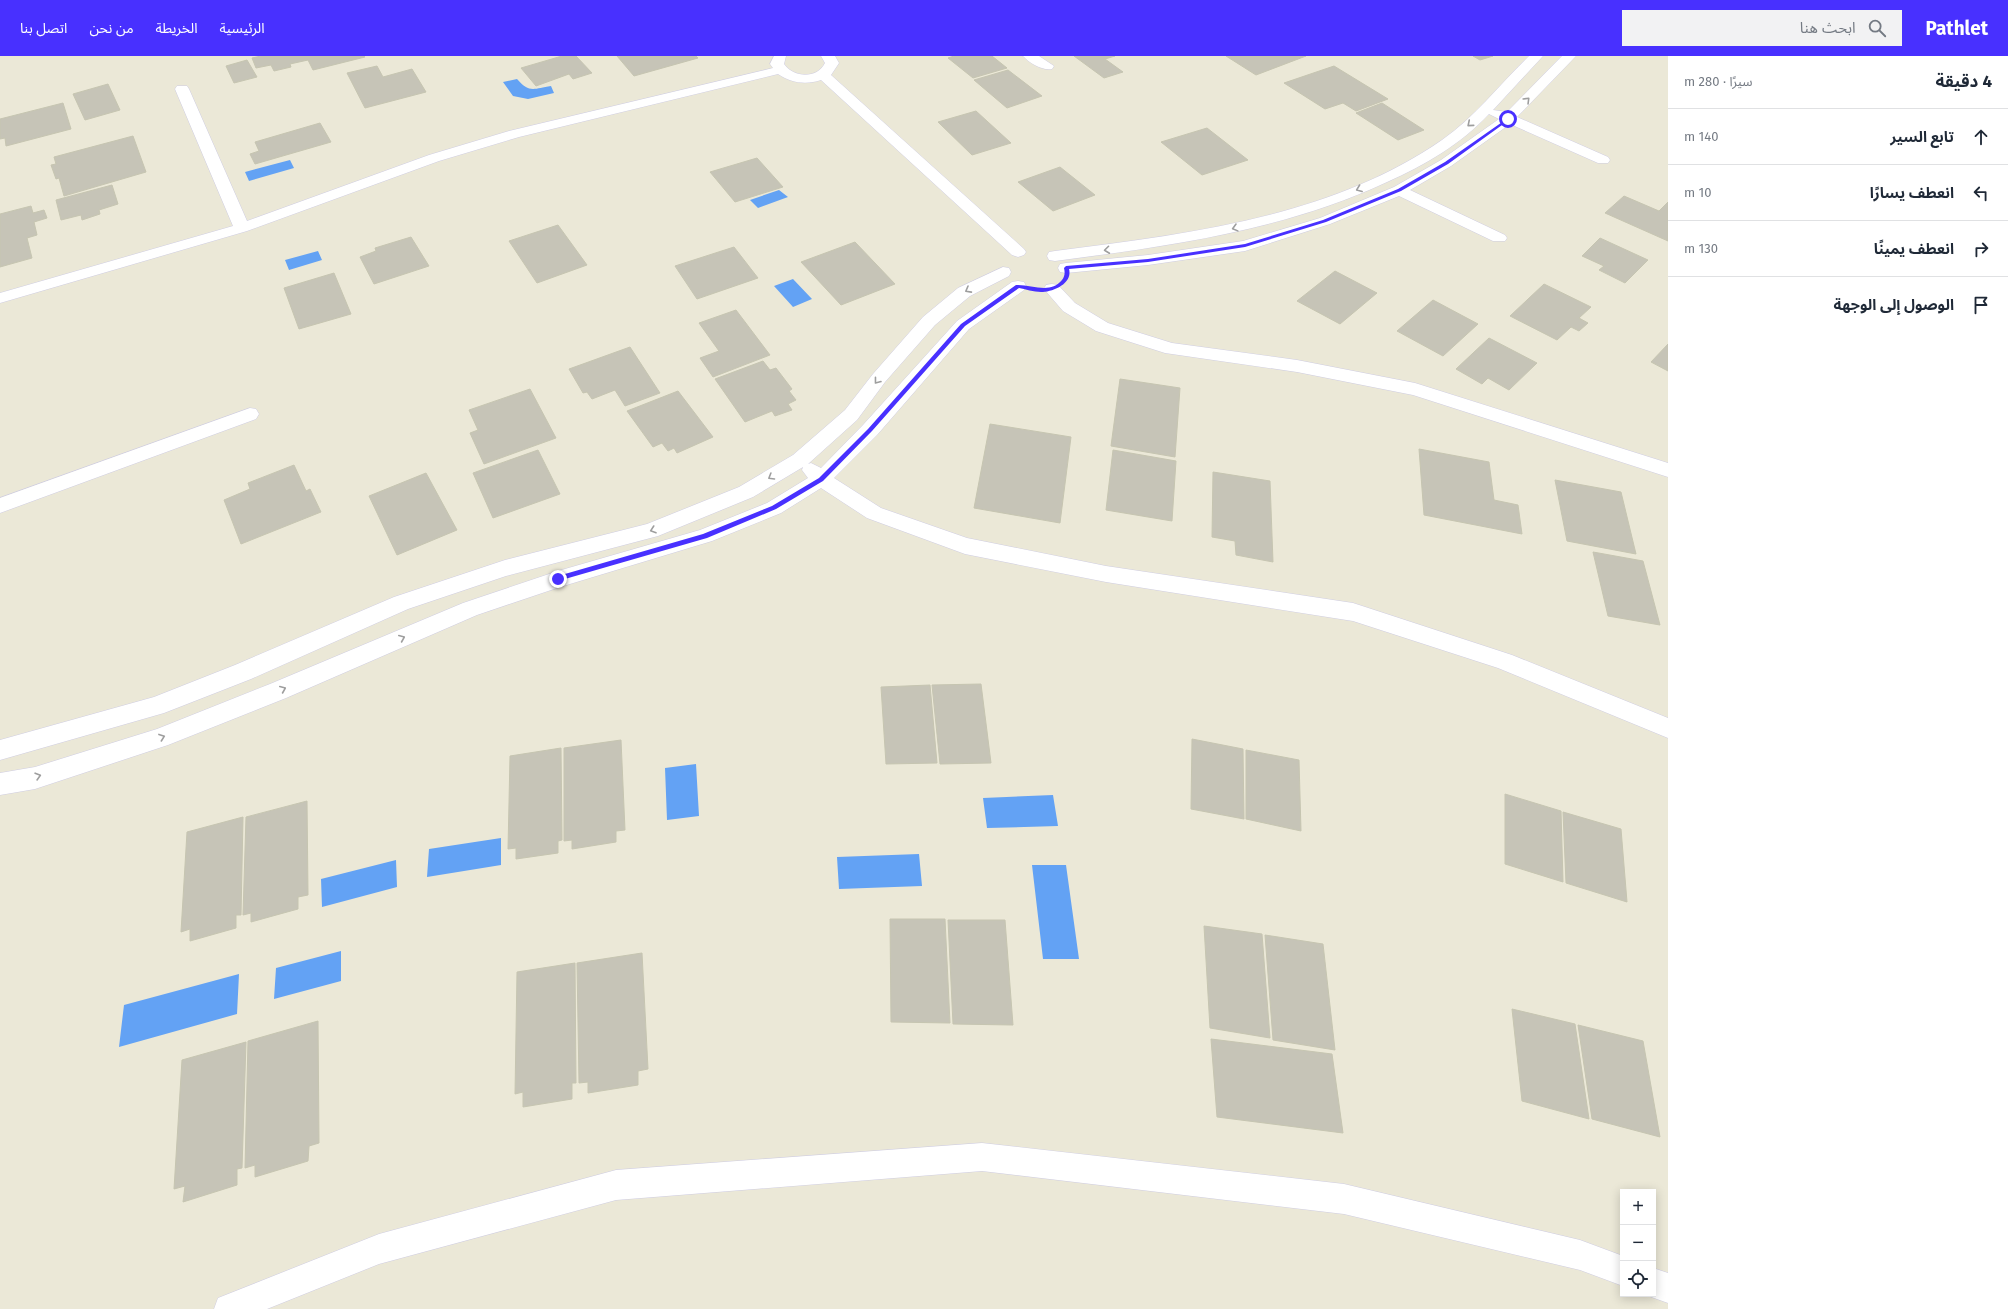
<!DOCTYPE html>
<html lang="ar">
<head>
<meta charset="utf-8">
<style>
	body { margin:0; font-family:"Fira Sans","Noto Sans Arabic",sans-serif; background:#f2f2f3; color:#1f2937; direction:rtl }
	.controls { position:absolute; right:12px; bottom:12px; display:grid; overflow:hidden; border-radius:0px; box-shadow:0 2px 10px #0003 }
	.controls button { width:36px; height:36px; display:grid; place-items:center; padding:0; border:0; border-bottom:1px solid #e0e1e3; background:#fff; color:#1f2937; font:20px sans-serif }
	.stop { position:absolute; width:12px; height:12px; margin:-9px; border:3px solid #4830ff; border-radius:50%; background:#fff }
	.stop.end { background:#4830ff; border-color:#fff; box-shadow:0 1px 4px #0008 }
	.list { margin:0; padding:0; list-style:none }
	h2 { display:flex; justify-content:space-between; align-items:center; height:52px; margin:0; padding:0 16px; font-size:17px }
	h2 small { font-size:13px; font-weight:400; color:#747a83 }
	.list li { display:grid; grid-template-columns:26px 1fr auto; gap:12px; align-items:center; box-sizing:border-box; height:56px; padding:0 16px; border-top:1px solid #e0e1e3 }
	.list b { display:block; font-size:15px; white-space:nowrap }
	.list em { font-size:13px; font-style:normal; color:#747a83 }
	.icon { flex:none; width:22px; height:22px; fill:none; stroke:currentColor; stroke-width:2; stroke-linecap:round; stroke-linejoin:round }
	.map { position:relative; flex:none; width:1668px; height:1253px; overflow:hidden; direction:ltr }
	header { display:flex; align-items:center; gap:24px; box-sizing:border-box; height:56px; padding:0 20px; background:#4830ff; color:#fff }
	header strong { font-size:19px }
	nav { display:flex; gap:22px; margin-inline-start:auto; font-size:14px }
	.search { width:280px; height:36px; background:#f2f2f3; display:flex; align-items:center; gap:10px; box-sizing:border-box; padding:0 14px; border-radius:0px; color:#747a83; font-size:15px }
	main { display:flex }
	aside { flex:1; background:#fff }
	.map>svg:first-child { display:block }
	.water { fill:#63a2f4 }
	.building { fill:#c6c4b7; stroke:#c6c5b1 }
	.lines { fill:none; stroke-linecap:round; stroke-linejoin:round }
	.minor-casing { stroke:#cfcde2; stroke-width:1 }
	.minor { fill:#fff; fill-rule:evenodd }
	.oneway { stroke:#9e9e9e }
	.route { fill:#4830ff }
</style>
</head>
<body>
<header>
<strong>Pathlet</strong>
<div class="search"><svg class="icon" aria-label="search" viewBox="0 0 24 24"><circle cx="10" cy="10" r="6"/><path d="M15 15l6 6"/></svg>ابحث هنا</div>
<nav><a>الرئيسية</a><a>الخريطة</a><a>من نحن</a><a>اتصل بنا</a></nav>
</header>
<main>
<aside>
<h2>4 دقيقة<small>سيرًا · 280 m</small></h2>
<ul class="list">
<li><svg class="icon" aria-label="ahead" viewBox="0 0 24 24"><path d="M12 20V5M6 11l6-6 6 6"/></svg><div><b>تابع السير</b></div><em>140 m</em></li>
<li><svg class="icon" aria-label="left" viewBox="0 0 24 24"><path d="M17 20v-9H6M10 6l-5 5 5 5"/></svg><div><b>انعطف يسارًا</b></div><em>10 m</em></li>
<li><svg class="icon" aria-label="right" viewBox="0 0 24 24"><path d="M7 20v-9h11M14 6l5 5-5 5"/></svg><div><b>انعطف يمينًا</b></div><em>130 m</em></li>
<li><svg class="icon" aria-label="arrive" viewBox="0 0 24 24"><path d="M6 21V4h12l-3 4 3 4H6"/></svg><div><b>الوصول إلى الوجهة</b></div></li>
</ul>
</aside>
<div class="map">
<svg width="1668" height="1253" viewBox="0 0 1668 1253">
	<rect width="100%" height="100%" fill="#ebe8d7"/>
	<path class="water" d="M517,23C529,37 533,33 551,30L554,37L528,43L513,40L503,26Z
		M290,104L294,112L249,125L245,116Z
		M779,134L788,141L758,152L750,144Z
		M318,195L322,204L289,214L285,204Z
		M793,223L812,243L793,251L774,230Z
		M696,708L699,760L667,764L665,712Z
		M1053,739L1058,770L987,772L983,742Z
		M501,782V809L427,821L429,793Z
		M919,798L922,830L839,833L837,801Z
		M396,804L397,831L322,851L321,823Z
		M1032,809H1066L1079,903H1043Z
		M341,895V925L274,943L276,912Z
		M239,918L237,958L119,991L124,949Z"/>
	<path class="building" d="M261,0H364L365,1L313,14L308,4L290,8L291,11L274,15L271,9L256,12L252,2Z
		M562,0H576L592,17L573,23L569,18L536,30L521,12Z
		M617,0H696L698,2L634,20Z
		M954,0H992L1007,12L973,22L948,2Z
		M1074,0H1115L1105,3L1123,16L1104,22Z
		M1226,0H1306L1256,19Z
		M1473,0H1493L1480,4Z
		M247,4L257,21L234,27L226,10Z
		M377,10L383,21L412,13L426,36L365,52L347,17Z
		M1334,10L1388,43L1356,55L1343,47L1325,53L1284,27Z
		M1008,14L1042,40L1007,52L974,24Z
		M108,28L120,54L85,64L73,38Z
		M63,47L71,73L6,90L5,82L0,83V63Z
		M1382,47L1424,74L1398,84L1356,57Z
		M976,55L1011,87L972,99L938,66Z
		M320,67L331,86L255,108L250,98L259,95L255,86Z
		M1207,72L1248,104L1202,119L1161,86Z
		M133,80L146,116L64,140L59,122L56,123L51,109L56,108L54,101Z
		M757,102L783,131L735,146L710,116Z
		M1060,111L1095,139L1053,155L1018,126Z
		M112,129L118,148L99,154L100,158L82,164L81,159L61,164L56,144Z
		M1624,140L1659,155L1668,146V185L1605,157Z
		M31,150L33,157L44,154L47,162L34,166L37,179L27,182L32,202L0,211V158Z
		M558,169L587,209L537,227L509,185Z
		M411,181L429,210L374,228L360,201L376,195L375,192Z
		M1600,182L1648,204L1625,227L1599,214L1604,210L1582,200Z
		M855,186L895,228L841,249L801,206Z
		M734,191L758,222L697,243L675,210Z
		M1335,215L1377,237L1340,268L1297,245Z
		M334,217L351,258L299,273L284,232Z
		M1544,228L1591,251L1579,262L1588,267L1579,275L1571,271L1557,284L1510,260Z
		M1433,244L1478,268L1443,300L1397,275Z
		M736,254L770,299L713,321L700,302L719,295L699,267Z
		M1489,282L1537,307L1509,334L1488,322L1482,328L1456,313Z
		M1668,288V315L1651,306Z
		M630,291L660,337L625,350L615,334L592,343L587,336L583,337L569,313Z
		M763,305L770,314L776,312L792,333L789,335L796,344L788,348L792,354L775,360L772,355L745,366L715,323Z
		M1120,323L1180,332L1175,401L1111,390Z
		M530,333L556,382L484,408L470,377L478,374L469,354Z
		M678,335L713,381L677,397L674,392L668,395L662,387L653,391L627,355Z
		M990,368L1071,381L1060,467L974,452Z
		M1419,393L1489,406L1494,444L1518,449L1522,478L1424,459Z
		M538,394L560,438L493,462L473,417Z
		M1113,394L1176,405L1172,465L1106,454Z
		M294,409L306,435L310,433L321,456L241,488L224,444L250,433L248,427Z
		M1213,416L1270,425L1273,506L1236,499L1235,485L1212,481Z
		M426,417L457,474L397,499L369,440Z
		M1555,424L1621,436L1636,498L1567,485Z
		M1593,496L1643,505L1660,569L1608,560Z
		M981,628L991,707L940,708L932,629Z
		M930,629L937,707L886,708L881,631Z
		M1192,683L1243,693L1244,763L1191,753Z
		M621,684L625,774L616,775V786L572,793V784L564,785V692Z
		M561,692L562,784L558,785V797L516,803V792L508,793L510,700Z
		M1246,694L1299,704L1301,775L1246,763Z
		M1505,738L1561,755L1563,826L1505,808Z
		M307,745L308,839L298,841V853L251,866V857L243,859L246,761Z
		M1563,756L1621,773L1627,846L1566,827Z
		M243,761L241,859H236V872L190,885V873L181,876L187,776Z
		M890,863H945L950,967L891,966Z
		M948,864H1005L1013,969L953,968Z
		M1204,870L1262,878L1270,982L1210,972Z
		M1265,879L1323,888L1335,994L1273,984Z
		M642,897L648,1013L638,1015V1029L588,1037V1026L579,1027L577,907Z
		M575,907L576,1027H572V1043L523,1051V1036L515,1038L517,916Z
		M1512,953L1575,968L1589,1063L1522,1045Z
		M318,965L319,1087L309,1090L308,1105L255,1121V1109L245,1112L248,985Z
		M1578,969L1643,985L1660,1081L1592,1063Z
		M1211,983L1332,998L1343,1077L1217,1061Z
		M246,986L242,1112L237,1113V1129L183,1146L185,1130L174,1133L182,1004Z"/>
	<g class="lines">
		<g class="minor-casing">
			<path id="minor" d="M774,0H786L784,8C794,22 817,23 825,7L821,0H835L839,7L831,19L1024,193L1026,196L1024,199L1018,201L1012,199L821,24C806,29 791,27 778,18L519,81L439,105L247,175L0,247V237L233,170L175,33L177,30H187L189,33L247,165L429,99L509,75L773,12L770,8Z
				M1023,0H1039L1054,10L1052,13C1043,15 1029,7 1023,0Z
				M1529,0H1543L1493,54L1507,56L1562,0H1576L1517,61L1608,101L1610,104L1608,107H1598L1510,68L1451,110L1410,134L1505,179L1507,182L1505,185H1493L1399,140L1330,168L1245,195L1148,209L1066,217L1060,216L1058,212L1060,208L1066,207L1148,199L1243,185L1320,162L1394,131L1441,104L1499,63L1489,58C1461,88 1425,109 1387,126C1282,175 1168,190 1055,205L1049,204L1047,200L1049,196L1055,195C1187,178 1329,162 1442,84C1475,61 1500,28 1529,0Z
				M1003,211L1009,212L1011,216L1009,220L970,240L935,269L885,326L857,364L808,408L811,407L821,412L863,369L957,265L1012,226L1018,225L1024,226L1026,230L1024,234L969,273L877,379L834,422L881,452L967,482L1106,510L1353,547L1512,599L1668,662V682L1498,612L1353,565L1106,526L965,498L867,462L821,432L781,457L712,485L560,531L477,559L286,642L168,689L35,733L0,739V717L35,711L157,673L270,628L463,547L558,515L700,474L767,447L808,422L802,414L803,411L753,441L658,480L506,520L408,553L251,623L164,657L0,704V684L154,641L235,609L394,541L505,504L647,468L739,431L793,399L845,354L873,318L923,261L958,232Z
				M1052,228L1058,229L1075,247L1108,267L1172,287L1297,304L1415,327L1668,407V421L1413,339L1297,316L1165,297L1096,275L1063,255L1044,233L1046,229Z
				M250,352L256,353L259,358L256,363L0,457V442Z
				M982,1087L1344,1128L1580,1184L1623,1200V1230L1580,1214L1344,1158L982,1115L616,1144L379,1208L267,1253H214L218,1242L379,1178L616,1114Z
				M1653,1212L1668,1217V1247L1643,1238H1653Z"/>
		</g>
		<use href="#minor" class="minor"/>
	</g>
	<defs><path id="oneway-chevron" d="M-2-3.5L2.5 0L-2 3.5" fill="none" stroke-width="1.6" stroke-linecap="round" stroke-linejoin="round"/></defs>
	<g class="oneway">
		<use href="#oneway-chevron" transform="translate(1527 44) rotate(-45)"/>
		<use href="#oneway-chevron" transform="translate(1470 68) rotate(140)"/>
		<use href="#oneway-chevron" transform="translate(1359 133) rotate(159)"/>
		<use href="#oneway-chevron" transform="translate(1235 172) rotate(165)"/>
		<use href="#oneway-chevron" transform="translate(1107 194) rotate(173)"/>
		<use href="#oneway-chevron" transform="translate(968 234) rotate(151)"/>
		<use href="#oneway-chevron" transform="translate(877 325) rotate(128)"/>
		<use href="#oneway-chevron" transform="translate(771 421) rotate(149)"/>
		<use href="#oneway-chevron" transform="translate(653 474) rotate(161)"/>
		<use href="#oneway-chevron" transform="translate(402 582) rotate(-23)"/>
		<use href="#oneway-chevron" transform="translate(283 633) rotate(-23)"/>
		<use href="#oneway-chevron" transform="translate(162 681) rotate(-20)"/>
		<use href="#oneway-chevron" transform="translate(38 720) rotate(-16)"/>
	</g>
	<path class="route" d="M1508,62L1509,64L1448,108L1401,135L1326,166L1245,191L1148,206L1069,213C1073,228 1052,236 1041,236C1034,236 1025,233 1019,232L965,270L872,375L823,425L776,453L707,482L558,525L555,523L558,520L703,478L772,450L819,422L868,373L961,268L1016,229C1031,228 1050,239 1062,224C1065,220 1065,216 1064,212L1066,210L1148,203L1245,188L1323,164L1398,133L1445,106Z"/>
</svg>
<div class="controls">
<button>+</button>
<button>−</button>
<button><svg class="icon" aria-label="locate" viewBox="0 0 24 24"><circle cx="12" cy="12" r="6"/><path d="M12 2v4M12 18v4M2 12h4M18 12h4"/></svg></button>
</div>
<div class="stop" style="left:1508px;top:63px"></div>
<div class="stop end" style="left:558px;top:523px"></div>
</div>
</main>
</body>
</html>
